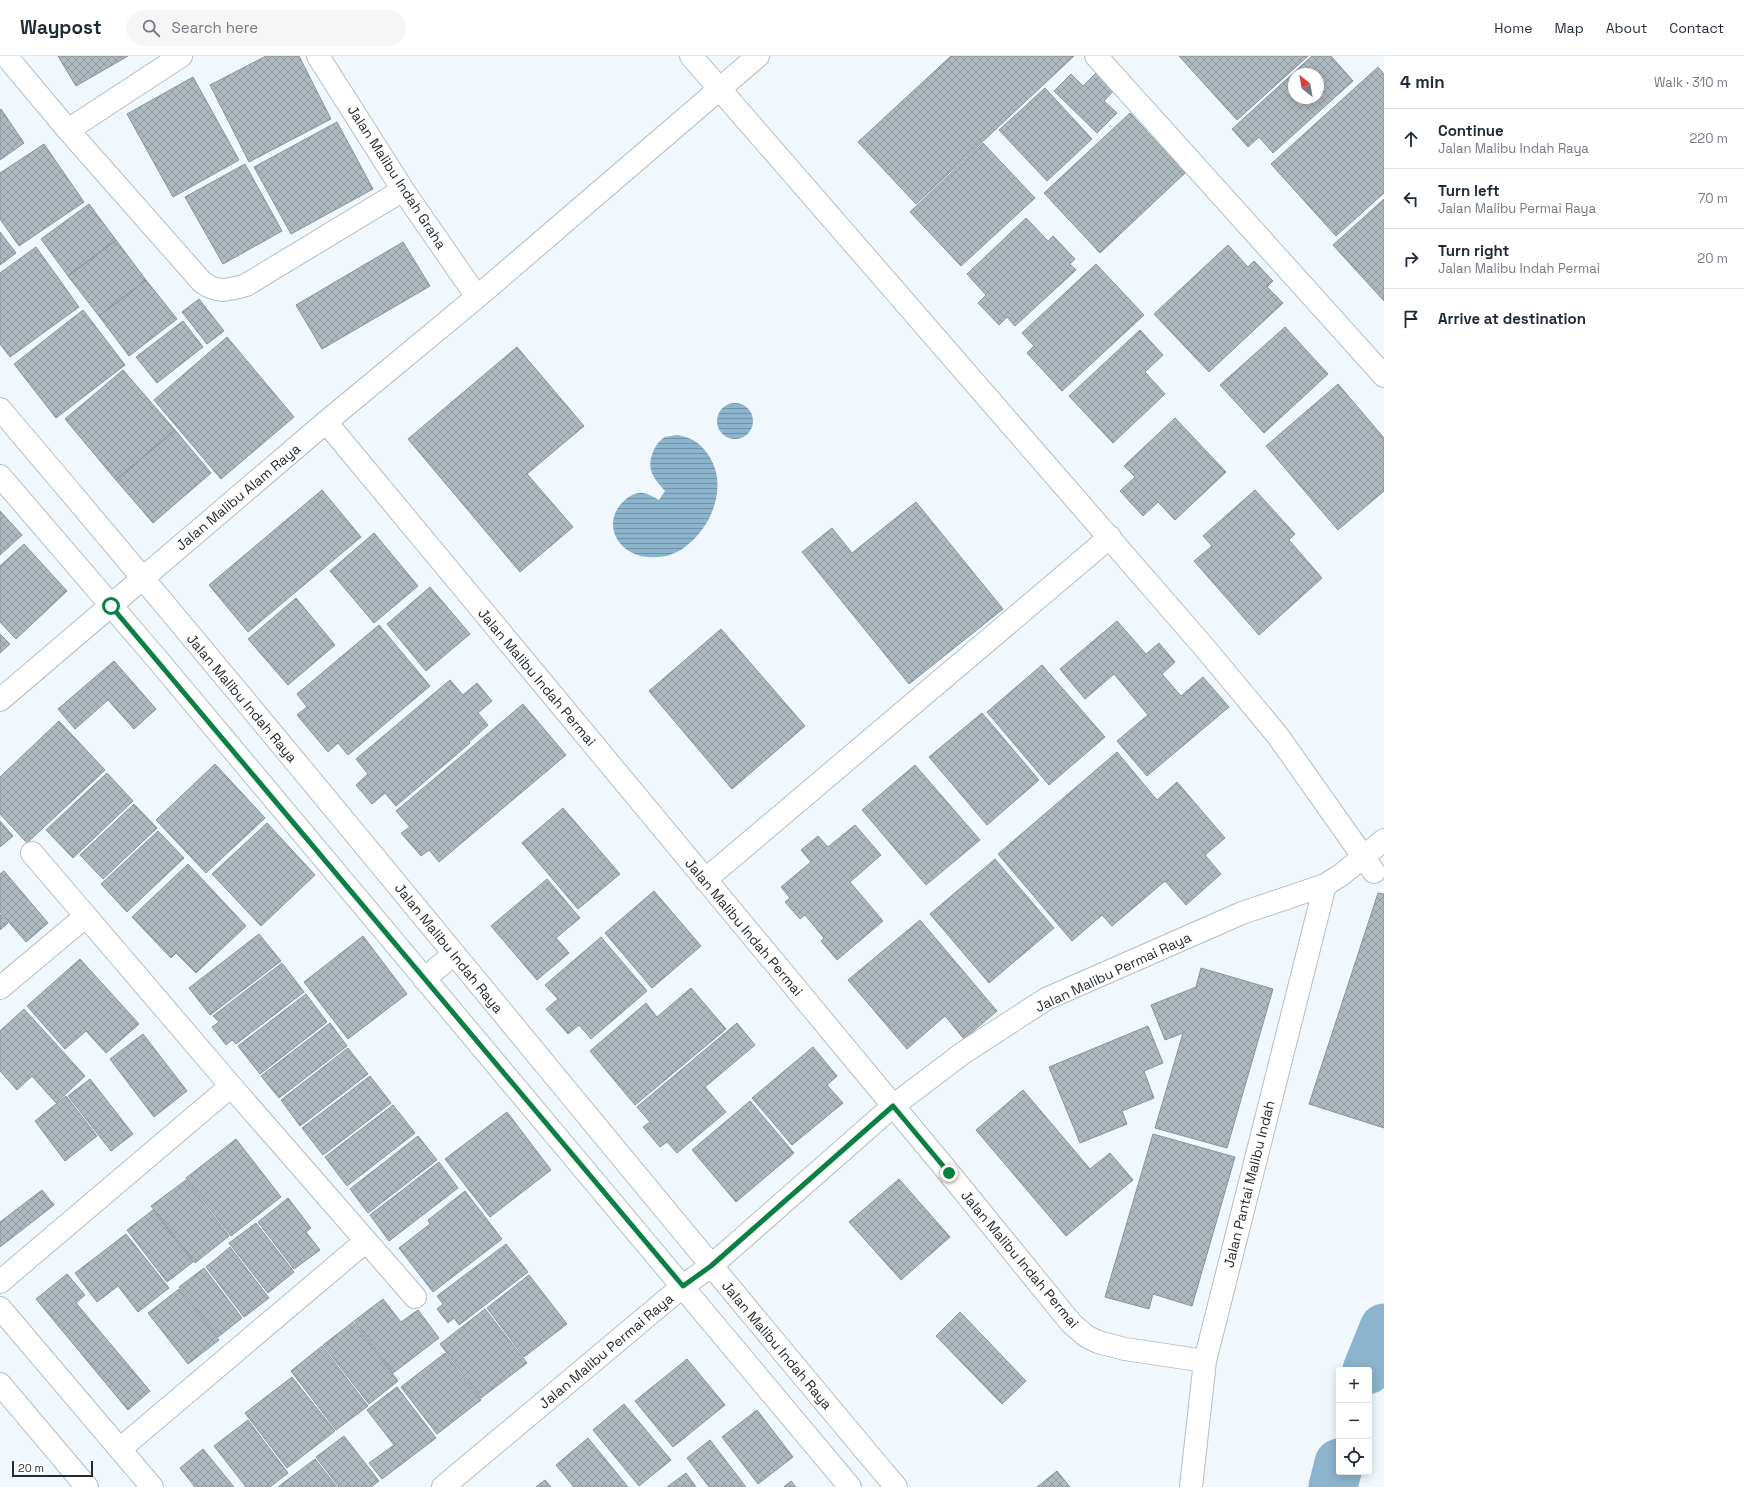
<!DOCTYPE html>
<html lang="en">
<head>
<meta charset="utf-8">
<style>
	body { margin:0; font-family:"Space Grotesk",sans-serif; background:#f6f6f7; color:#1f2937 }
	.controls { position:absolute; right:12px; bottom:12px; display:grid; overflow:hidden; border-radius:4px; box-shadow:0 2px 10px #0003 }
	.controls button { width:36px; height:36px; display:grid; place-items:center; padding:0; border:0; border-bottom:1px solid #e0e1e3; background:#fff; color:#1f2937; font:20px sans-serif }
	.compass { position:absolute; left:1288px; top:12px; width:36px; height:36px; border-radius:50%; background:#fff; box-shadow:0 2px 10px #0003; rotate:329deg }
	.scale { position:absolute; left:12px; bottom:10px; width:81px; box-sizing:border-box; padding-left:4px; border:2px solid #262a2d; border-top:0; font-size:11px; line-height:14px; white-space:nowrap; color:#262a2d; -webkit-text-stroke:3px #fff; paint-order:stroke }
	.stop { position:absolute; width:12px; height:12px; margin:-9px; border:3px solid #0b8043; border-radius:50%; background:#fff }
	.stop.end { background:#0b8043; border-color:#fff; box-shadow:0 1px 4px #0008 }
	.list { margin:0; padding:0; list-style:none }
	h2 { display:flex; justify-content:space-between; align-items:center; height:52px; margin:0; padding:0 16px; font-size:17px }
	h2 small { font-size:13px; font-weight:400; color:#747a83 }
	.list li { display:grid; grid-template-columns:26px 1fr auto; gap:12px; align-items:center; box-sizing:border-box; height:60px; padding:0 16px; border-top:1px solid #e0e1e3 }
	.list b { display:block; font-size:15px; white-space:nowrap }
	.list p { margin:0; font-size:13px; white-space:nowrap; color:#747a83 }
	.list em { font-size:13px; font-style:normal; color:#747a83 }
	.icon { flex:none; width:22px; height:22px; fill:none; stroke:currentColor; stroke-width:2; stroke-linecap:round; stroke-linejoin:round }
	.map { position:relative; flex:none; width:1384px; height:1431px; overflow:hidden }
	header { display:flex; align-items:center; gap:24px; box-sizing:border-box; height:56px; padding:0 20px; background:#fff; border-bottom:1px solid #e0e1e3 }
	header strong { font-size:19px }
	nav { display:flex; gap:22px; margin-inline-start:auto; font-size:14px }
	.search { width:280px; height:36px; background:#f6f6f7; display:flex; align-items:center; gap:10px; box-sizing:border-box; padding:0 14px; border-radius:22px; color:#747a83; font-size:15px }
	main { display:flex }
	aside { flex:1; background:#fff }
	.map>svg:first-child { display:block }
	.water { fill:url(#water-rules) }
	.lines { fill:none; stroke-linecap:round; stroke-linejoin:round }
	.river { stroke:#8cb4cc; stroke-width:49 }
	.building { fill:url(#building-cross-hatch); stroke:#8a949b; fill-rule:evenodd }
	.minor-casing { stroke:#b4bec5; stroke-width:24 }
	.secondary-casing { stroke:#b4bec5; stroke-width:24 }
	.minor { stroke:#fff; stroke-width:22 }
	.secondary { stroke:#fff; stroke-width:22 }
	.route { stroke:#0b8043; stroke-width:5 }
	.labels { text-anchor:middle; stroke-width:3.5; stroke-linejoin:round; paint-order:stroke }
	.street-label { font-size:14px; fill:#262a2d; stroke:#fff }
</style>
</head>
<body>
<header>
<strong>Waypost</strong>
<div class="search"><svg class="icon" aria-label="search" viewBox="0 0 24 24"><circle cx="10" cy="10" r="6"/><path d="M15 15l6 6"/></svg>Search here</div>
<nav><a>Home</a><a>Map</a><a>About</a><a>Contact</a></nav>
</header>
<main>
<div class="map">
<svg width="1384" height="1431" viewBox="0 0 1384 1431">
	<defs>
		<pattern id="water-rules" width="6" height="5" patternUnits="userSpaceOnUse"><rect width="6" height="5" fill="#8cb4cc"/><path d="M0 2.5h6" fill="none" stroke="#7293a6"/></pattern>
		<pattern id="building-cross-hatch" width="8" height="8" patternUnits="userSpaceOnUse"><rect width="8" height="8" fill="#afb9c0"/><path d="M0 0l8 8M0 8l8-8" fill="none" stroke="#8e979c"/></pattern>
	</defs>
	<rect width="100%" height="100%" fill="#f0f8fe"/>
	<path class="water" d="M717 365a18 18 0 1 1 36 0a18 18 0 1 1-36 0Z
		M677,379C691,381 700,387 707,397C730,428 712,471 685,491C673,500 661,502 647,501C616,498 600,465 626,443C630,440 637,436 643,437C649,438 653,441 659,444L665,435C660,429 653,422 651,414C648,404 655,386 665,381C668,380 674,380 677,379Z"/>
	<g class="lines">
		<path class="river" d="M1367,1314L1384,1272
			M1333,1431L1339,1407"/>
	</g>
	<path class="building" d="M58,0H128L76,30Z
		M266,0H299L331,63L249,106L210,29Z
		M951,0H1074L916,148L858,86Z
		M1179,0H1308L1237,64Z
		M1312,0H1331L1353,25L1273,97L1259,81L1248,91L1232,73ZM1294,18H1318V42H1294Z
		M1378,11L1384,18V137L1336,180L1271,108Z
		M1098,15L1116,32L1104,45L1117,57L1097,77L1054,35L1071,18L1083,30Z
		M193,21L239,104L173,141L127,58Z
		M1045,32L1092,83L1047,125L999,74Z
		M1,53L24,87L0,104V54Z
		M1130,57L1185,117L1100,197L1044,137Z
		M337,66L373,133L291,178L254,111Z
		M983,87L1035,142L961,210L910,156Z
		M44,88L84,146L19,190L0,163V117Z
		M245,108L282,175L223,208L185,141Z
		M1384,143V245L1333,189Z
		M89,148L116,184L68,220L41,183Z
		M1026,162L1048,185L1053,180L1075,203L1070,208L1076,214L1015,270L1007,261L999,269L978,247L986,239L967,218Z
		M0,176L16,197L0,209Z
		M116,184L146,224L99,260L68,220Z
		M403,186L430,230L322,293L296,249Z
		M1228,189L1248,211L1254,205L1273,225L1267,231L1283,247L1209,316L1154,258Z
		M36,191L79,251L10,301L0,288V217Z
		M1096,208L1144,259L1062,335L1027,297L1034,290L1022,277Z
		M146,224L177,263L129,300L99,260Z
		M199,243L224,275L207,288L182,256Z
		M83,254L125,309L56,362L14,308Z
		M183,265L203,291L157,327L136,301Z
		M1285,271L1328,318L1264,377L1220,329Z
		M1140,274L1163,299L1145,316L1165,338L1113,387L1069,340Z
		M227,281L294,361L221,423L154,344Z
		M517,291L584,370L527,418L573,471L520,516L408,383Z
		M123,314L175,374L116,424L65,363Z
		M1338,328L1384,382V435L1338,474L1266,390Z
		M1175,362L1226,416L1175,464L1158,446L1143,460L1120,435L1135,421L1124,410Z
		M175,374L211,417L153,467L116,424Z
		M322,434L361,481L248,576L209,529Z
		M1255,434L1295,478L1289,484L1322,522L1259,579L1194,505L1212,490L1203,480Z
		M916,446L1003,553L909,628L802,496L832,472L852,497Z
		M0,455L22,479L0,499Z
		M374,477L418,530L374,567L330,515Z
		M24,488L67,535L16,583L0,566V510Z
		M430,531L470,578L426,615L387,568Z
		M296,542L335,589L288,629L248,583Z
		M1117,565L1146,598L1159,587L1175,606L1162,618L1181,640L1203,621L1229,651L1147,720L1117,685L1148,659L1114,618L1085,643L1060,613Z
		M379,569L430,630L348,699L338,687L328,696L297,659L307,651L297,638Z
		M721,573L805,670L732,733L649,635Z
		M0,578L10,588L0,597Z
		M114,605L156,653L134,673L108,644L75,673L58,653Z
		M1042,609L1105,681L1049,729L987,656Z
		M450,624L463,639L477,627L492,645L478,657L488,669L469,686L470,687L396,750L385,737L372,748L356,729L368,718L356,703Z
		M523,648L566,699L439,806L429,794L421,800L401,777L410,771L396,755Z
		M982,657L1039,724L987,769L929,701Z
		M59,665L105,714L27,787L0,758V721Z
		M1117,696L1157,744L1177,726L1225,782L1205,799L1221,818L1186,849L1165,825L1112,870L1102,859L1072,885L998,798Z
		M215,708L265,762L206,817L156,764Z
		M915,709L980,784L926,829L862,754Z
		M107,717L133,745L73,802L46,774Z
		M134,748L157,772L103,823L80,799Z
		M563,752L620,818L578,853L522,787Z
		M0,765L13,780L0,791Z
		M267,767L315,819L261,870L212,818Z
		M855,769L881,799L850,826L883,865L837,904L821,885L824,882L805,859L800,863L785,846L790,842L781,831L811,806L801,794L818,780L828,791Z
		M158,775L184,802L127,856L101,828Z
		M995,803L1054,872L989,927L930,858Z
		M188,808L246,870L196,917L176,897L171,902L132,861Z
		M4,815L48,867L26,886L0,856V818Z
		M547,823L580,862L556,882L569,897L537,924L491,870Z
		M654,835L701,890L652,932L605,877Z
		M1378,837L1384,838V1072L1309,1048Z
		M0,858L8,867L0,874Z
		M920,864L997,955L964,983L945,960L907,993L848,924Z
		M259,878L281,905L210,959L189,932Z
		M363,880L407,938L348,983L304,926Z
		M601,881L647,935L591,983L579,969L568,978L546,953L558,943L545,929Z
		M80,903L139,968L106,997L86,975L65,993L27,950Z
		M282,907L304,936L236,988L232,984L226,989L212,971L219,966L213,960Z
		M1201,912L1273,933L1227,1092L1155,1072L1183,977L1165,984L1151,949L1196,931Z
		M691,932L726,973L635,1049L590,995L646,947L657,961Z
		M306,938L327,966L260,1018L238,990Z
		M24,953L85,1020L56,1047L32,1020L17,1034L0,1015V975Z
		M330,967L347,990L279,1042L261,1020Z
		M737,967L755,989L705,1031L726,1056L677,1097L667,1086L660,1091L643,1071L650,1066L637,1051Z
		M1148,970L1163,1007L1144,1015L1154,1042L1122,1055L1127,1068L1080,1087L1049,1011Z
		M143,978L187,1035L154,1061L110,1003Z
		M813,991L837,1020L827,1029L843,1047L792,1089L752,1042Z
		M348,992L368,1018L300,1070L281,1044Z
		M370,1020L391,1047L323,1099L302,1072Z
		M90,1023L133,1078L111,1095L68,1040Z
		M1023,1034L1090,1113L1110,1097L1133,1124L1066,1180L976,1074Z
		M66,1040L97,1080L65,1105L35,1065Z
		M750,1045L794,1097L736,1146L692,1094Z
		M393,1049L415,1077L347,1130L325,1101Z
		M507,1056L551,1114L490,1161L445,1103Z
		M1153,1078L1235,1101L1192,1250L1153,1238L1149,1253L1105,1241Z
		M418,1080L437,1104L368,1157L350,1133Z
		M236,1083L281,1141L231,1180L186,1122Z
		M439,1106L458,1132L389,1185L370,1159Z
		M899,1123L950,1181L901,1224L849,1166Z
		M186,1124L229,1180L195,1207L151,1150Z
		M42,1134L54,1149L0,1191V1166Z
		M465,1135L502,1183L433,1236L399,1192L430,1168L428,1164Z
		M288,1142L311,1172L306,1176L320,1194L294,1213L258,1166Z
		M153,1154L193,1206L167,1226L127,1174Z
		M256,1167L294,1216L268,1237L229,1187Z
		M126,1178L169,1232L138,1256L118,1230L97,1246L75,1217Z
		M506,1188L528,1216L459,1269L454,1262L448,1267L437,1253L443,1248L437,1240Z
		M230,1191L269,1242L244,1261L206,1211Z
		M204,1212L242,1262L218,1281L179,1231Z
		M67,1218L85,1239L76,1247L150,1335L128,1354L36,1243Z
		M529,1219L567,1268L524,1301L487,1252Z
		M179,1233L219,1284L188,1308L148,1257Z
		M383,1243L401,1266L418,1254L439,1282L393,1317L354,1265Z
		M485,1253L527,1307L481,1342L440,1288Z
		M960,1256L1026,1325L1002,1348L936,1280Z
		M353,1266L398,1325L369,1348L323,1289Z
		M322,1290L368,1350L336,1374L291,1315Z
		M445,1297L481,1344L437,1378L401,1331Z
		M687,1303L725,1349L673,1391L635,1345Z
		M292,1321L335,1375L287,1412L245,1357Z
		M397,1331L436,1382L382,1423L369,1407L394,1389L367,1354Z
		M624,1348L671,1404L639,1430L593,1374Z
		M757,1354L793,1401L758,1428L722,1381Z
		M248,1364L288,1417L270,1431H246L214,1390Z
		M344,1380L379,1425L371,1431H339L316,1401Z
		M588,1382L628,1431H574L556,1409Z
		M710,1384L746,1431H709L687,1402Z
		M203,1393L234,1431H195L180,1412Z
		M315,1403L337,1431H278Z
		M1057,1415L1070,1431H1037Z
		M686,1417L696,1431H667Z
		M545,1424L551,1431H536Z
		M791,1425L796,1431H784Z"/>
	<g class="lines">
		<g class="minor-casing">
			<path id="minor" d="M6,0L68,74L202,226C218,238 228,234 246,229L403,134
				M318,0L403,134L477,241
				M691,0L1204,591L1278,680L1374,816
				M1096,0L1384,320
				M68,74L181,0
				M0,353C303,709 595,1073 896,1431
				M326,366L949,1117L1071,1267L1086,1280L1098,1286L1125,1293L1205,1305
				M0,420L157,603L850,1431
				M0,644L326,366L477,241L758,0
				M32,797L231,1030L415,1241
				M705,824L1110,481
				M424,923L454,898
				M0,932L86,860
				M0,1226L231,1030
				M0,1252L152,1431
				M120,1393L366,1185
				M443,1431L683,1230L711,1210L893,1050L963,997L1046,943L1242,857L1325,829L1341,819L1384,784
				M1191,1431L1205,1305L1325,829"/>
		</g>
		<g class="secondary-casing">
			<path id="secondary" d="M0,1328L87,1431"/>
		</g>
		<use href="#minor" class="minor"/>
		<use href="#secondary" class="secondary"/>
	</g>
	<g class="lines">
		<path class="route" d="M111,550L683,1230L711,1210L893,1050L949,1117"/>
	</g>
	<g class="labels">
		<g class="street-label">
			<text transform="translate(397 121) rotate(57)" y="5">Jalan Malibu Indah Graha</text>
			<text transform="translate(238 441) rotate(-40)" y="5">Jalan Malibu Alam Raya</text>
			<text transform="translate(537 621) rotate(50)" y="5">Jalan Malibu Indah Permai</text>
			<text transform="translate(242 642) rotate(50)" y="5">Jalan Malibu Indah Raya</text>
			<text transform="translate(744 871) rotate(50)" y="5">Jalan Malibu Indah Permai</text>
			<text transform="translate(449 892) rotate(51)" y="5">Jalan Malibu Indah Raya</text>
			<text transform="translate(1113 916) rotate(-25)" y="5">Jalan Malibu Permai Raya</text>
			<text transform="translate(1249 1128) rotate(-76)" y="5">Jalan Pantai Malibu Indah</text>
			<text transform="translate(1020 1203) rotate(50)" y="5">Jalan Malibu Indah Permai</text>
			<text transform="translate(777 1289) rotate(50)" y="5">Jalan Malibu Indah Raya</text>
			<text transform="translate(606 1295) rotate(-40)" y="5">Jalan Malibu Permai Raya</text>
		</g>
	</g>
</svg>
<div class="controls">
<button>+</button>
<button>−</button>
<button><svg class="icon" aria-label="locate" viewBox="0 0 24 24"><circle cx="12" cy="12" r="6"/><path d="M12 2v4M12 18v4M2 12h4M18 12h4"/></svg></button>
</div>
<svg class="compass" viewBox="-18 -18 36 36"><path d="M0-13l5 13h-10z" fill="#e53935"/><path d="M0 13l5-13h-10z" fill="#747a83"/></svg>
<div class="scale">20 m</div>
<div class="stop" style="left:111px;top:550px"></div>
<div class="stop end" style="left:949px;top:1117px"></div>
</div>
<aside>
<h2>4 min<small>Walk · 310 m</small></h2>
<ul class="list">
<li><svg class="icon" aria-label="ahead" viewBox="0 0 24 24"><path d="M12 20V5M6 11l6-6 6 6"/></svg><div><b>Continue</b><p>Jalan Malibu Indah Raya</p></div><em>220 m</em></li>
<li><svg class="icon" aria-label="left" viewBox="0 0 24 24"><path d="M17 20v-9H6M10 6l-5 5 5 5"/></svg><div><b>Turn left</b><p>Jalan Malibu Permai Raya</p></div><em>70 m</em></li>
<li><svg class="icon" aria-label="right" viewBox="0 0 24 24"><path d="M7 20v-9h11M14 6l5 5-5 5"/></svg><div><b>Turn right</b><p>Jalan Malibu Indah Permai</p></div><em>20 m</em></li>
<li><svg class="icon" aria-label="arrive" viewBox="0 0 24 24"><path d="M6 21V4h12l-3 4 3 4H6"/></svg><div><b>Arrive at destination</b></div></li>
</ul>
</aside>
</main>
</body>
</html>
